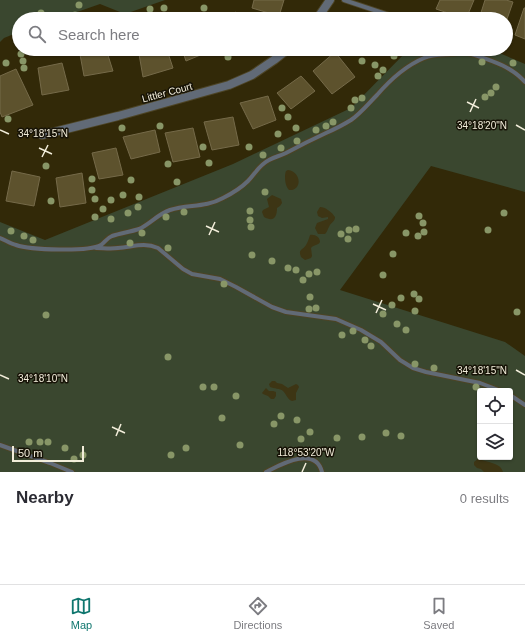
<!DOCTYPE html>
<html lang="en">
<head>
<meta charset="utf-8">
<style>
	body { margin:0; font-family:Helvetica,sans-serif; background:#f7f7f7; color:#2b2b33 }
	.controls { position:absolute; right:12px; bottom:12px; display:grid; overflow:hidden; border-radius:4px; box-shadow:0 1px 3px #0004 }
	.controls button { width:36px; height:36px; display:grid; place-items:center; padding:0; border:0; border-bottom:1px solid #e1e1e2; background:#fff; color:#2b2b33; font:20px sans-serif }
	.scale { position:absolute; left:12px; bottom:10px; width:72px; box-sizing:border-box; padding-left:4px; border:2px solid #f2edda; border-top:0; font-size:11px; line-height:14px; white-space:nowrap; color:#f2edda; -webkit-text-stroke:3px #161206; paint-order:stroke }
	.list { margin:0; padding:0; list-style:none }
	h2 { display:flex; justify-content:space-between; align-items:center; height:52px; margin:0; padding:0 16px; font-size:17px }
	h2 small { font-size:13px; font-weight:400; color:#7c7c81 }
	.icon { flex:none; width:22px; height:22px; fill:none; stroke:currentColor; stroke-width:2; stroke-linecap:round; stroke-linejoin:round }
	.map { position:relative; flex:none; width:525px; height:472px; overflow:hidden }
	.search { position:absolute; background:#fff; box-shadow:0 1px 3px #0004; left:12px; right:12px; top:12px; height:44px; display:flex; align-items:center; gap:10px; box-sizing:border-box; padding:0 14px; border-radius:22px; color:#7c7c81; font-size:15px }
	.sheet { height:112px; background:#fff }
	nav { display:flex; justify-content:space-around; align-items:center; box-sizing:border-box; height:56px; border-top:1px solid #e1e1e2; background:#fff; font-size:11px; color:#7c7c81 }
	nav a { display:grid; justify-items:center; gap:2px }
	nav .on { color:#0f766e }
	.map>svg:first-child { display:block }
	.green { fill:#3a472f; fill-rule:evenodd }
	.sand { fill:#3d3514 }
	.building { fill:#5d522d; stroke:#756a49 }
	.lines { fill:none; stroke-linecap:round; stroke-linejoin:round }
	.lane-casing { stroke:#4d4425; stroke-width:6 }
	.street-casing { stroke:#4d4425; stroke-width:10 }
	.lane { stroke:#616a76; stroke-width:4 }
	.street { stroke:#616a76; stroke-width:8 }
	.tree { fill:#889667 }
	.ticks { fill:none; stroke:#f2edda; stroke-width:1.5 }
	.labels { text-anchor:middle; stroke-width:3; stroke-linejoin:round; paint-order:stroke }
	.street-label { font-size:10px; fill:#f2edda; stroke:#161206 }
	.ticks-label { font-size:10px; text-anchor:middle; fill:#f2edda; stroke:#161206; stroke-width:3; stroke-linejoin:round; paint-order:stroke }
</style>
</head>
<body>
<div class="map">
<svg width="525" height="472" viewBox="0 0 525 472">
	<rect width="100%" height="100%" fill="#322908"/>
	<path class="green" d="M0,0H165L125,14L100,4L57,19H19V32L4,38L0,42Z
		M409,49H490L525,64V192L431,166L340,290L505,342L525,356V472H0V222L45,240L233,164L351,108ZM480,391H510V457H480Z"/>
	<path class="sand" d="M288,170C302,172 302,191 289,190C285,186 284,176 286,171Z
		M272,195L281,199L282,203L280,206L277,208C277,218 273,222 264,217L262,212L263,210L269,207L267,199Z
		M320,207C325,207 332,212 335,217C335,222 331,222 329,227C327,230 328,231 325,234H318L315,228L317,223L328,219V217L322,218L318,216L317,212Z
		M310,235C315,234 320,237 320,242C318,246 314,244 311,248L312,256L311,258L305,260L301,257C298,249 302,251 306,245C308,242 309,238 310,235Z
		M272,381H275L277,383L282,384L288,388L296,384L298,385L299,387L296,393V400L292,401C287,399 287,395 283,391C280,388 274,389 270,387L269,384Z
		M266,388L269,391H273L276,392V396L274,399H271L268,396L263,394L262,393Z
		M478,459C482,460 485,461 489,462C495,464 501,465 503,472H484L481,469L477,468L474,465V462Z"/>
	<path class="building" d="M254,0H284L279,16L252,8Z
		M440,0H474L466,19L436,9Z
		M485,0H506L513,2L506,22V19H479Z
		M524,8H525V39L515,35Z
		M236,12L241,19H224Z
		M79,49H106L113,71L84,76Z
		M182,49H209L210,51L186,61Z
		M232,49H240L234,54Z
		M355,49H365L363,52Z
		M167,50L173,68L143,77L139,54Z
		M335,52L355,77L332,94L313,71Z
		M62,63L69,90L42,95L38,68Z
		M16,69L33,105L2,117L0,112V76Z
		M301,76L315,91L291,109L277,93Z
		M268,96L276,120L253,129L240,103Z
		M233,117L239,145L212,150L204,122Z
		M193,128L200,157L173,162L165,133Z
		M155,130L160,152L131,159L123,137Z
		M116,148L123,175L99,179L92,153Z
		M12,171L40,177L34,206L6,201Z
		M82,173L86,203L60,207L56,178Z"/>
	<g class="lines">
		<g class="lane-casing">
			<path id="lane" d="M344,0L401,19
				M457,49C463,52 468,53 475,55C493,61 512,67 525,82
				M0,238C5,240 11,244 16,245C30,250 89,252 101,245C105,242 107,238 112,236C121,233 130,232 139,229C150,224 158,214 170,210C188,204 205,208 223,198C231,194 241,188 248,181C255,174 259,165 269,160C274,157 280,156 286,153C299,146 313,139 326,133C335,129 343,125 351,120C361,113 368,104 377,95C390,80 405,66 424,58C436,52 450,56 463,52
				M96,248C103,248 111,249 118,248C133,247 144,242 158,248L183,269L192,274L220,279L236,287L272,307L286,312L336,319L361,330L381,342L400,360L413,368L426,372L480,383L501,391
				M510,395L525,405
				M0,445L50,463L72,472
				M266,472C280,465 315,445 322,472"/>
		</g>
		<g class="street-casing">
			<path id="street" d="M317,19L330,0
				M42,135L118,116L229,85L252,75L274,60L288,49"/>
		</g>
		<use href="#lane" class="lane"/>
		<use href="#street" class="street"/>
	</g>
	<g class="tree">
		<circle cx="79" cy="5" r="3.5"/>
		<circle cx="164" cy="8" r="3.5"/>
		<circle cx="204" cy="8" r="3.5"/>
		<circle cx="150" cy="9" r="3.5"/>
		<circle cx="41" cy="13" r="3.5"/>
		<circle cx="75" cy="15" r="3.5"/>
		<circle cx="21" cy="54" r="3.5"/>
		<circle cx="394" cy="56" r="3.5"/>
		<circle cx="228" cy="57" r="3.5"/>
		<circle cx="23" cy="61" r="3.5"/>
		<circle cx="362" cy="61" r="3.5"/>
		<circle cx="482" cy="62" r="3.5"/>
		<circle cx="6" cy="63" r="3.5"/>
		<circle cx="513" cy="63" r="3.5"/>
		<circle cx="375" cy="65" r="3.5"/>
		<circle cx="24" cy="68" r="3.5"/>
		<circle cx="383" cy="70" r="3.5"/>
		<circle cx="378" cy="76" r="3.5"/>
		<circle cx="496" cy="87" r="3.5"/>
		<circle cx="491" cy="93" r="3.5"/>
		<circle cx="485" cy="97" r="3.5"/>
		<circle cx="362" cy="98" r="3.5"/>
		<circle cx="355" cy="100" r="3.5"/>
		<circle cx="282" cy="108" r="3.5"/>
		<circle cx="351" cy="108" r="3.5"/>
		<circle cx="288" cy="117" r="3.5"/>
		<circle cx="8" cy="119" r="3.5"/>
		<circle cx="333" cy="122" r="3.5"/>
		<circle cx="160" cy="126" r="3.5"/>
		<circle cx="326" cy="126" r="3.5"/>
		<circle cx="122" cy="128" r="3.5"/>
		<circle cx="296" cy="128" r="3.5"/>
		<circle cx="316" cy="130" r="3.5"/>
		<circle cx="278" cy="134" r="3.5"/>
		<circle cx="297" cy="141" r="3.5"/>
		<circle cx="203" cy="147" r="3.5"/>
		<circle cx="249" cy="147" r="3.5"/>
		<circle cx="281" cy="148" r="3.5"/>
		<circle cx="263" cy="155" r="3.5"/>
		<circle cx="209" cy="163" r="3.5"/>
		<circle cx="168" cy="164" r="3.5"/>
		<circle cx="46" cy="166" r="3.5"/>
		<circle cx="92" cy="179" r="3.5"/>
		<circle cx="131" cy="180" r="3.5"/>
		<circle cx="177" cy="182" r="3.5"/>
		<circle cx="92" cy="190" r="3.5"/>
		<circle cx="265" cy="192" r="3.5"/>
		<circle cx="123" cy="195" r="3.5"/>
		<circle cx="139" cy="197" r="3.5"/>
		<circle cx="95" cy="199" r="3.5"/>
		<circle cx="111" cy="200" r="3.5"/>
		<circle cx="51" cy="201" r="3.5"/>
		<circle cx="138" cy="207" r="3.5"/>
		<circle cx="103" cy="209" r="3.5"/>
		<circle cx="250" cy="211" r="3.5"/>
		<circle cx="184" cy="212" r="3.5"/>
		<circle cx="128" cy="213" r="3.5"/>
		<circle cx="504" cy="213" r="3.5"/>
		<circle cx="419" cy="216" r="3.5"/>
		<circle cx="95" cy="217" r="3.5"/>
		<circle cx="166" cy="217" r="3.5"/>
		<circle cx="111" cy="219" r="3.5"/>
		<circle cx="250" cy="220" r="3.5"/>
		<circle cx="423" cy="223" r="3.5"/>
		<circle cx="251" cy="227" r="3.5"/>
		<circle cx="356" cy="229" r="3.5"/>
		<circle cx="349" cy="230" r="3.5"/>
		<circle cx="488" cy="230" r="3.5"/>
		<circle cx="11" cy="231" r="3.5"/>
		<circle cx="424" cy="232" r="3.5"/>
		<circle cx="142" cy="233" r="3.5"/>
		<circle cx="406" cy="233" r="3.5"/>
		<circle cx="341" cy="234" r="3.5"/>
		<circle cx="24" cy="236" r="3.5"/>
		<circle cx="418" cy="236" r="3.5"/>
		<circle cx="348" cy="239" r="3.5"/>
		<circle cx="33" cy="240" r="3.5"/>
		<circle cx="130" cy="243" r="3.5"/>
		<circle cx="168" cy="248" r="3.5"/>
		<circle cx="393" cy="254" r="3.5"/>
		<circle cx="252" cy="255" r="3.5"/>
		<circle cx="272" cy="261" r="3.5"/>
		<circle cx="288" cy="268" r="3.5"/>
		<circle cx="296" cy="270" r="3.5"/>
		<circle cx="317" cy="272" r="3.5"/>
		<circle cx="309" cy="274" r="3.5"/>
		<circle cx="383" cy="275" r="3.5"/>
		<circle cx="303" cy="280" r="3.5"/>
		<circle cx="224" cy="284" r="3.5"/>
		<circle cx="414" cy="294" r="3.5"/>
		<circle cx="310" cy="297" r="3.5"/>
		<circle cx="401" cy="298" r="3.5"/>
		<circle cx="419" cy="299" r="3.5"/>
		<circle cx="392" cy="305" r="3.5"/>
		<circle cx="316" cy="308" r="3.5"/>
		<circle cx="309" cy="309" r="3.5"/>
		<circle cx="415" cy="311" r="3.5"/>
		<circle cx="517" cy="312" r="3.5"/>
		<circle cx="383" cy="314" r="3.5"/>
		<circle cx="46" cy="315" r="3.5"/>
		<circle cx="397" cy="324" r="3.5"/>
		<circle cx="406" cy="330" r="3.5"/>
		<circle cx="353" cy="331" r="3.5"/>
		<circle cx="342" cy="335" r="3.5"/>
		<circle cx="365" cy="340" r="3.5"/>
		<circle cx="371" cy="346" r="3.5"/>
		<circle cx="168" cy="357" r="3.5"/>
		<circle cx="415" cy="364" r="3.5"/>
		<circle cx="434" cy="368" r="3.5"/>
		<circle cx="203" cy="387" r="3.5"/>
		<circle cx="214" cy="387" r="3.5"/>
		<circle cx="476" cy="387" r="3.5"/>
		<circle cx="236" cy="396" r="3.5"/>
		<circle cx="281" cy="416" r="3.5"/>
		<circle cx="222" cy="418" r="3.5"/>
		<circle cx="297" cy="420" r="3.5"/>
		<circle cx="274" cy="424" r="3.5"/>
		<circle cx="310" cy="432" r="3.5"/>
		<circle cx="386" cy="433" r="3.5"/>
		<circle cx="401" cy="436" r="3.5"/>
		<circle cx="362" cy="437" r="3.5"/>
		<circle cx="337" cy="438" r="3.5"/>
		<circle cx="301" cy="439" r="3.5"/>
		<circle cx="29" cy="442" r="3.5"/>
		<circle cx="40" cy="442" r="3.5"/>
		<circle cx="48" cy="442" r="3.5"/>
		<circle cx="240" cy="445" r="3.5"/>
		<circle cx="65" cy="448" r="3.5"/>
		<circle cx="186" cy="448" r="3.5"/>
		<circle cx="83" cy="455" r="3.5"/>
		<circle cx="171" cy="455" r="3.5"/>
		<circle cx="74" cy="459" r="3.5"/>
	</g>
	<path class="ticks" d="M467,102L479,108M470,112L476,99M516,125L525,130M0,130L9,134M39,148L52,154M42,157L48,145M206,226L219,232M209,235L215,222M373,304L386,310M376,313L382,300M516,370L525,375M0,375L9,379M112,427L125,433M116,436L121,424M302,472L306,463"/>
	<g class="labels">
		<g class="street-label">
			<text transform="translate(167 92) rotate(-15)" y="4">Littler Court</text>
		</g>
	</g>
	<g class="ticks-label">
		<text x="482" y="129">34°18'20"N</text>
		<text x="43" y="137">34°18'15"N</text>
		<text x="482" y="374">34°18'15"N</text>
		<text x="43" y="382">34°18'10"N</text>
		<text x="306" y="456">118°53'20"W</text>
	</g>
</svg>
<div class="controls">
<button><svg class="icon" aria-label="locate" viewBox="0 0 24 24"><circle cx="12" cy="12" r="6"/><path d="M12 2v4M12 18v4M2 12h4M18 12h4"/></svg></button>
<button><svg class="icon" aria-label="layers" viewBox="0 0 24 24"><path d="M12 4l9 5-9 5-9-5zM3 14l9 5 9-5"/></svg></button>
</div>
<div class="scale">50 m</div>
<div class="search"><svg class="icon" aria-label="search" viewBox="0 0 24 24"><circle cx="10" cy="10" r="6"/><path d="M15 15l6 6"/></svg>Search here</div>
</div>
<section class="sheet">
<h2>Nearby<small>0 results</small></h2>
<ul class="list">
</ul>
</section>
<nav>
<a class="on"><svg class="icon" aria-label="map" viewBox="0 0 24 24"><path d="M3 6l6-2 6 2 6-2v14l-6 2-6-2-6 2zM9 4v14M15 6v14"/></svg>Map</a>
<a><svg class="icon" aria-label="directions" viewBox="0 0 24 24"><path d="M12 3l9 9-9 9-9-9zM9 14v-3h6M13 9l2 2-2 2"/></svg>Directions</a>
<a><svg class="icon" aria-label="saved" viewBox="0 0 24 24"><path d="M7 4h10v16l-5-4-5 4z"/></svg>Saved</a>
</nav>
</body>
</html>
